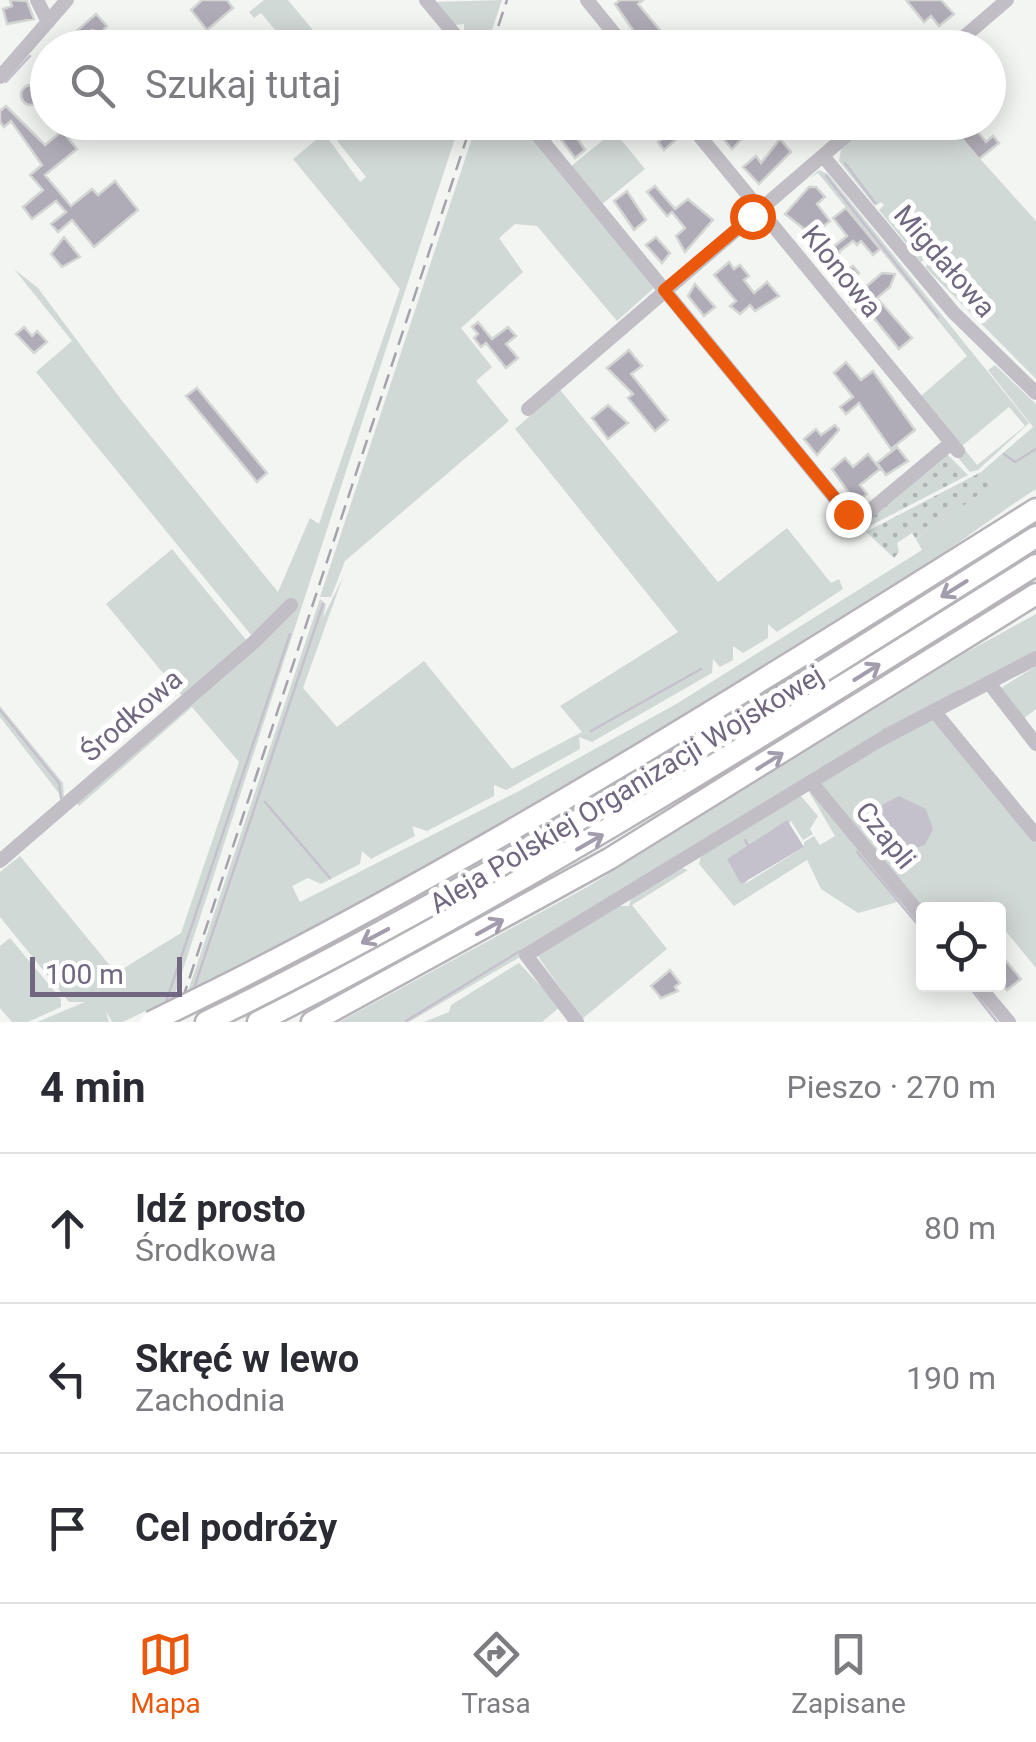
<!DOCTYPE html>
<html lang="pl">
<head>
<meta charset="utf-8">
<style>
	body { margin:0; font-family:Roboto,sans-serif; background:#f7f7f7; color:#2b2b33 }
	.controls { position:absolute; right:30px; bottom:30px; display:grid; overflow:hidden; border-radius:10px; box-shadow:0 5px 25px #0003 }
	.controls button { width:90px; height:90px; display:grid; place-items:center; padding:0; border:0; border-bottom:2px solid #e1e1e2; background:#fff; color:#2b2b33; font:50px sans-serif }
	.scale { position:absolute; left:30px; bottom:25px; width:152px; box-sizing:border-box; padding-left:10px; border:5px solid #726780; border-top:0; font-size:28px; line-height:35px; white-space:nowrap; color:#726780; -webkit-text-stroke:8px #fff; paint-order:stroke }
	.stop { position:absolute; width:30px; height:30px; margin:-22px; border:8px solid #ea580c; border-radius:50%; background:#fff }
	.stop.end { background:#ea580c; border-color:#fff; box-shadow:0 2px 10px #0008 }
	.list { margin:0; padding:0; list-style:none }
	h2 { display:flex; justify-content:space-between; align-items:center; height:130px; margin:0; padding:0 40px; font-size:42px }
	h2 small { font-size:32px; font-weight:400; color:#7c7c81 }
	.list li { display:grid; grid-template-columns:65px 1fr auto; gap:30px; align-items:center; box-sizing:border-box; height:150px; padding:0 40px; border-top:2px solid #e1e1e2 }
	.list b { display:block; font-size:38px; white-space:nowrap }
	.list p { margin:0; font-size:32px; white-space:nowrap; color:#7c7c81 }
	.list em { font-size:32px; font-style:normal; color:#7c7c81 }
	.icon { flex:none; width:55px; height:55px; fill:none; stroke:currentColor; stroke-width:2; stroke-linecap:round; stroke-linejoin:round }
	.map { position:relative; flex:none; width:1036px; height:1022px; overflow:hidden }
	.search { position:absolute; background:#fff; box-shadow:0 5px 25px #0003; left:30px; right:30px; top:30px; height:110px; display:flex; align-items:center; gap:25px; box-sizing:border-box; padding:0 35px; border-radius:55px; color:#7c7c81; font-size:38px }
	.sheet { height:580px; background:#fff }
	nav { display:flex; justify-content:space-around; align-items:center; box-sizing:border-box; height:140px; border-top:2px solid #e1e1e2; background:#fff; font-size:28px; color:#7c7c81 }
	nav a { display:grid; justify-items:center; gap:5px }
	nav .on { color:#ea580c }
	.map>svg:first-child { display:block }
	.green { fill:#d1d9d6; fill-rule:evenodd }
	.garden { fill:url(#garden-dots) }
	.water { fill:#c4c1cc }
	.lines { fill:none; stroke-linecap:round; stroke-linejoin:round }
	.stream { stroke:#c4c1cc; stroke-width:2.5 }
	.building { fill:#b0acb7; stroke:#d4d6d4; stroke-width:2.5 }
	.highway-casing { stroke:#b6b3b9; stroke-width:25 }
	.minor { stroke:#c1bec5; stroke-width:14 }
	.highway { stroke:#fff; stroke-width:20 }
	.rail { stroke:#a6a2ab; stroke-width:2.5; stroke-dasharray:15 8; stroke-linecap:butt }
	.highway-bridge-casing { stroke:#b6b3b9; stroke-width:25; stroke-linecap:butt }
	.highway-bridge { stroke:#fff; stroke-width:20 }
	.oneway { stroke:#a39cac }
	.route { stroke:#ea580c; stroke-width:12 }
	.labels { text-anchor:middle; stroke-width:10; stroke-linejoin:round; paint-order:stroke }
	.street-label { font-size:28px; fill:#726780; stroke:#fff }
</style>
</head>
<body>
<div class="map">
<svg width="1036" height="1022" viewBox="0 0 1036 1022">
	<defs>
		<pattern id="garden-dots" width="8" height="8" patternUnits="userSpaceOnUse" patternTransform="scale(2.5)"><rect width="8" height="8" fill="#d1d9d6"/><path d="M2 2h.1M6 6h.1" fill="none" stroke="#aeb4b3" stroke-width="1.8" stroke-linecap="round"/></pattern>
	</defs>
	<rect width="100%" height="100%" fill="#f2f5f2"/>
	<path class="green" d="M264,0H288L327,47H284L287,44L261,13L254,18L249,12Z
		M419,0L464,42V24L454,25L435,2L502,0L486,48L458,47Z
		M333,123H460L174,997L123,1022H112L106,1011L109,1022H37L85,1002H69L0,917V872L20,856L116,973L181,933L239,762L192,707L79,806L75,801L296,600L251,635L36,372L72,341L14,269L38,288L123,402L278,592L310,518L319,524L400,289L293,159L324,133L360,182L366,177L338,142Z
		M477,123H522L655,287L617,321L537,226L515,224L499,238L523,272L461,328L492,367L476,381L509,421L345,561L331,597H320Z
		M869,123H948L1036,221V379L925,267L930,262L927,258L921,262L879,210L884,205L881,202L875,206L839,161L842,144L861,129L866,131Z
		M614,131L645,169L601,205L570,167Z
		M819,170L828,174L1029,423L978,470L970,472L955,454L961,444L921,396L967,356L818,173L810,178ZM1009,407L1025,426L977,465L962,446Z
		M995,365L1036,404V489C995,515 958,545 917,570C678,718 439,868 188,991L320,599L326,604L323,618L343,577L303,688L337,727L424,661L512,769L582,732L560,706L678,632L515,429L560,390L718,582L787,528L831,583L839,579L843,589L777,632L768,624V638L743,653L733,646V660L720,667L713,659L712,673L592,742L579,737L580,749L506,790L494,785V796L427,831L412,826L415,836L371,859L362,851L360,864L321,884L308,878L292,886L300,902L519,791L678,703L922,550L916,539L991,485L981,472L1033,427L988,370Z
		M1036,548V555L860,665L858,661Z
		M172,549L247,641L182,696L106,604Z
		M1036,614V654L409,1022H339L589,886L965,653Z
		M1036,666V709L1023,719L1001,688Z
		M784,677L780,684C598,800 411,905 219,1002L220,996Z
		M793,701L797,703L492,889L254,1015L227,1022L505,875Z
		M0,706L63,783L64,800L0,717Z
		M932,719L1036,843V968L999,923L998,909H924L820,789L821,781L876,746Z
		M808,790L812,791L901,901L858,913L821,889L807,860L734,906L699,864L701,856L800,795L818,816L810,829L813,834L803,840L791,821L745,884L804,847V842L814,836L820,845L835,836Z
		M682,868L688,870L632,905L667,949L582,1019L537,955L618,906H629L631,898Z
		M10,938L61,999V1007L28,1022H12L0,1008V946Z
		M519,963L560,1007L542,1022H424L449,1012L451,1005Z"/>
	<path class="garden" d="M947,454L968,475L864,529L862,523Z
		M981,472L992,485L916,539L912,533L897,543L899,552L894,558L866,532Z"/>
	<path class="water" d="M899,796L926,809L933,829L925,845L890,855L868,836L866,829L882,805Z
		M787,820L804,847L741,884L727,859Z"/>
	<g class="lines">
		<path class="stream" d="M6,82L30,56
			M845,163L875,203
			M826,176L938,317
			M1004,454L1015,462L1036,449
			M0,710L59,783L61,798
			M591,731L701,669
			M882,731L959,691
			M265,802L330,878
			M745,840L748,845
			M857,852L924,932
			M967,984L997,1022
			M193,991L323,604
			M166,1002L290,634
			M406,1021L520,951"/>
	</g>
	<path class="building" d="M10,0L27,1L34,19L7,24L3,9L12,6Z
		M202,0H227L233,8L207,30L191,10Z
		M620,0H643L638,4L671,43L666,48H636L639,39L615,4Z
		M906,0H941L954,14L939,26L931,16L924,22Z
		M96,14L107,26L101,33L92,30L75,48H57Z
		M21 95a10 10 0 1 1 20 0a10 10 0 1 1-20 0Z
		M6,106L45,145L62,131L77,149L45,175L71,206L92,189L98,195L115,181L138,210L94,247L72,220L58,232L51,224L66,212L56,201L32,219L23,207L43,190L30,175L42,165L11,121L4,127L0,122V111Z
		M548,122H567L585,150L575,158Z
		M648,122H667L679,137L664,150L658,142L662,139Z
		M718,122H758L732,149L713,127Z
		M970,122L986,142L993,136L999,143L979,159L957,133Z
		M780,139L791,152L759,184L743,167L756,156L761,163Z
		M655,186L675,209L688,199L713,220L685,252L676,236L685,228L672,212L667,216L647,192Z
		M809,187H816L825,197L817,204L830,221L812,235L785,214Z
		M627,191L646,220L634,230L614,201Z
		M846,208L880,249L873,255L861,241L857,245L853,241L840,251L838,258L847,270L853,266L859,273L846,284L831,266L828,269L811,242L819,235L831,249L847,236L833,218Z
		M64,237L80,257L62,267L51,254Z
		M656,237L670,253L662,263L646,245Z
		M729,262L734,269L740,265L749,276L744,280L754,293L767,282L779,296L755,311L750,305L740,314L730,306L736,301L714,275Z
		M882,273L895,274L890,287L877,298L912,338L899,349L864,306L857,311L849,301Z
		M695,284L715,307L704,316L688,296Z
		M478,322L492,339L508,327L516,336L506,344L518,358L506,368L486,343L481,347L474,338L478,334L472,327Z
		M24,327L32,336L37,331L47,342L34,353L16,334Z
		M629,350L642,366L631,374L668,420L655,431L628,398L633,394L607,368Z
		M846,362L861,380L873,371L915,430L891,449L859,403L846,414L840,407L853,397L834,373Z
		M197,388L267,473L257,482L186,396Z
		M608,405L628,423L608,439L592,418Z
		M835,425L839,430L817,455L804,439L816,429L821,435Z
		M897,447L908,461L886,475L877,463Z
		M868,454L880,469L860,485L867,494L856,503L832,469L845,458L853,467Z
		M998,951L1021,979L1007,990L1002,984L998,986Z
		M670,970L680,983L675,987L678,991L661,998L651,986Z"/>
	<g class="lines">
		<g class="highway-casing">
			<path id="highway" d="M222,987C504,845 769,677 1036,509
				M206,1022C495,881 764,709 1036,537
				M258,1022C527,886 780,725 1036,565
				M312,1022L609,859L1036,594"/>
		</g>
		<path class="minor" d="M37,0L48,22
			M426,0L461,42
			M587,0L626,48
			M951,48L1007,0
			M0,77L67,0
			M527,122L855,523L951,443
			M688,122L958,451
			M823,156L953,312L1036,393
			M528,409L862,122
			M989,683L1036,744
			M934,711L1036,835
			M811,782L924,919
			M0,861L254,642L291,605
			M977,984L1009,1022
			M577,1022L526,955L878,741L1036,658"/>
		<use href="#highway" class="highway"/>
		<path class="rail" d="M491,48L507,0
			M175,1022L472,122"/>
		<g class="highway-bridge-casing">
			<path id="highway-bridge" d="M151,1022L222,987"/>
		</g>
		<use href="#highway-bridge" class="highway-bridge"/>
	</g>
	<defs><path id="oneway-shaft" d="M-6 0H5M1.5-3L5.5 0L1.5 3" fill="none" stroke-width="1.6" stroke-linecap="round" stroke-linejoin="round" transform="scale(2.5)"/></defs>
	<g class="oneway">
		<use href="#oneway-shaft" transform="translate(954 589) rotate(148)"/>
		<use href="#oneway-shaft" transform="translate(867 672) rotate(-32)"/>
		<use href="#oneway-shaft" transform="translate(770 761) rotate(-32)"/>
		<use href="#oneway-shaft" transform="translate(590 842) rotate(-30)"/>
		<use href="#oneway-shaft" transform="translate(490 927) rotate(-29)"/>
		<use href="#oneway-shaft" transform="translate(375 936) rotate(152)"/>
	</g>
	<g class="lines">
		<path class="route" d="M752,216L664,290L848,514"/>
	</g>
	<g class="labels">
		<g class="street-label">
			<text transform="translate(945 261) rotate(49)" y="10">Migdałowa</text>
			<text transform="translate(842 271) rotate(51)" y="10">Klonowa</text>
			<text transform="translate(131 715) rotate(-41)" y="10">Środkowa</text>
			<text transform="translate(626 789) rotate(-31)" y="10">Aleja Polskiej Organizacji Wojskowej</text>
			<text transform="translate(886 835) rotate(51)" y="10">Czapli</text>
		</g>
	</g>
</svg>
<div class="controls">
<button><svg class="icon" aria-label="locate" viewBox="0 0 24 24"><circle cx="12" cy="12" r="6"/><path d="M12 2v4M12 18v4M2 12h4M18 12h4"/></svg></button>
</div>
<div class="scale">100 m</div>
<div class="stop" style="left:752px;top:216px"></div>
<div class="stop end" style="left:848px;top:514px"></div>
<div class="search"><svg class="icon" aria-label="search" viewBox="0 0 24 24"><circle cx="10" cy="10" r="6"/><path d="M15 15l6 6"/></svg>Szukaj tutaj</div>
</div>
<section class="sheet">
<h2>4 min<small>Pieszo · 270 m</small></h2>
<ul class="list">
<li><svg class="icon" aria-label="ahead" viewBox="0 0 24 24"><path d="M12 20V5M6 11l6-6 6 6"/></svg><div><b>Idź prosto</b><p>Środkowa</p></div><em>80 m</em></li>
<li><svg class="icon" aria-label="left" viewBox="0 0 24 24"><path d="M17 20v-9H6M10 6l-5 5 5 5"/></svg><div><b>Skręć w lewo</b><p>Zachodnia</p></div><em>190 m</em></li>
<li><svg class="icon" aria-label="arrive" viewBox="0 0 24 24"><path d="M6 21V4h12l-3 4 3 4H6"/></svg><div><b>Cel podróży</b></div></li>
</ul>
</section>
<nav>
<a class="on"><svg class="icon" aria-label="map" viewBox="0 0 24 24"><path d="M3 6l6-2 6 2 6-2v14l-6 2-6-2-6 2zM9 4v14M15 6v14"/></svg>Mapa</a>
<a><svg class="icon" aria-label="directions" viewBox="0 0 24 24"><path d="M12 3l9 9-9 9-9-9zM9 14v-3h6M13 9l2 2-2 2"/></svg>Trasa</a>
<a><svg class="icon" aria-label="saved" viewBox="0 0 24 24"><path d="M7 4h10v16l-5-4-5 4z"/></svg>Zapisane</a>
</nav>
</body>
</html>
